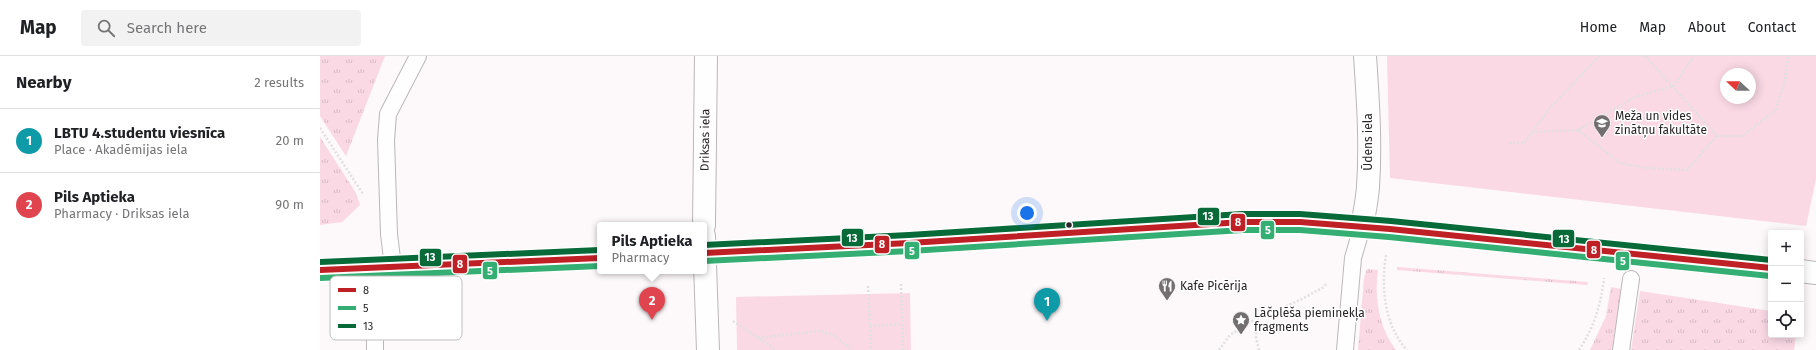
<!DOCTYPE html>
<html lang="en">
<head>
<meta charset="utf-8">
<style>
	body { margin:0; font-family:"Fira Sans",sans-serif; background:#f2f2f2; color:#202124 }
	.controls { position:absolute; right:12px; bottom:12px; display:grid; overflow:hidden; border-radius:4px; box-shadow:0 2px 10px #0003 }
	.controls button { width:36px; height:36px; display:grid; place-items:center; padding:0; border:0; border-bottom:1px solid #e0e0e0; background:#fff; color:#202124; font:20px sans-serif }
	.compass { position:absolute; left:1400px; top:12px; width:36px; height:36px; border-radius:50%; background:#fff; box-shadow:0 2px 10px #0003; rotate:292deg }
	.you { position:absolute; left:707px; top:157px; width:14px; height:14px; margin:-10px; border:3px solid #fff; border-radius:50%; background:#1a73e8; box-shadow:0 0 0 6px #1a73e833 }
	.badge { display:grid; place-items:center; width:26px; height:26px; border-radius:50%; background:#736f70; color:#fff; font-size:13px; font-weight:700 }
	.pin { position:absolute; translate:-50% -33px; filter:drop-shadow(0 1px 2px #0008) }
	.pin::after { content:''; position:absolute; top:21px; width:14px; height:12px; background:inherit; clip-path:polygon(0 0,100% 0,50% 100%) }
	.popup { position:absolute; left:277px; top:166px; width:110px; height:52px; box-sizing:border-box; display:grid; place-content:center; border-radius:4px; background:#fff; filter:drop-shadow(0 1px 3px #0005); font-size:13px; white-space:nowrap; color:#757577 }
	.popup b { font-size:15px; color:#202124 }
	.popup::after { content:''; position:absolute; left:50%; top:100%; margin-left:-8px; border:8px solid transparent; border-top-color:#fff }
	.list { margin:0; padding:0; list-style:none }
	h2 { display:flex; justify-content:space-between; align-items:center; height:52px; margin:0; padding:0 16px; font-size:17px }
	h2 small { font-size:13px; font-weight:400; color:#757577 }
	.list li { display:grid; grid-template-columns:26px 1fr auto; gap:12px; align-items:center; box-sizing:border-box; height:64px; padding:0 16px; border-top:1px solid #e0e0e0 }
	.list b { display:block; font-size:15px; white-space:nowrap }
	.list p { margin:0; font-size:13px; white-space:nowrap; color:#757577 }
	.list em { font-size:13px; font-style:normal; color:#757577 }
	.icon { flex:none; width:22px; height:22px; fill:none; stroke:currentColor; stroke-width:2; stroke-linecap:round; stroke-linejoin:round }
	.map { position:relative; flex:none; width:1496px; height:294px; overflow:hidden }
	header { display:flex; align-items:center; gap:24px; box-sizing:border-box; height:56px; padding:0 20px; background:#fff; border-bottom:1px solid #e0e0e0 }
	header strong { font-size:19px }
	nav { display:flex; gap:22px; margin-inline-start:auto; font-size:14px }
	.search { width:280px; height:36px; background:#f2f2f2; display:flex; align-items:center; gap:10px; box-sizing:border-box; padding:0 14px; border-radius:4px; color:#757577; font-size:15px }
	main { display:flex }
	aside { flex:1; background:#fff }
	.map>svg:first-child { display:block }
	.grass { fill:url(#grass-tufts) }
	.park { fill:#fad9e5; fill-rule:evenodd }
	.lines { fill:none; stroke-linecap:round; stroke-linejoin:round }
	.service-casing { stroke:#bbb7b8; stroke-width:18 }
	.minor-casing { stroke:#bbb7b8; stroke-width:24 }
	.secondary-casing { stroke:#bbb7b8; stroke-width:24 }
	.path { stroke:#e1e0e0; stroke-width:2.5; stroke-dasharray:2 2; stroke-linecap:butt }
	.service { stroke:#fffefe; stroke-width:16 }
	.minor { stroke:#fffefe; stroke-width:22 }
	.secondary { stroke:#fffefe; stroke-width:22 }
	.bus-1-casing { stroke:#fff; stroke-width:9 }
	.bus-2-casing { stroke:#fff; stroke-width:9 }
	.bus-3-casing { stroke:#fff; stroke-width:9 }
	.bus-1 { stroke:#be2026; stroke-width:6 }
	.bus-2 { stroke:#35ae73; stroke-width:6 }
	.bus-3 { stroke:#086a38; stroke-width:6 }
	.bus-dot { fill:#292526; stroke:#fff; stroke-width:1.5 }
	.labels { text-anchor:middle; stroke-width:3; stroke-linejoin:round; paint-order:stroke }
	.poi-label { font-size:12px; fill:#292526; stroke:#fff; text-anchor:start }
	.street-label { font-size:12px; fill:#292526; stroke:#fff }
	.key { fill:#fff; stroke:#bfbebe; stroke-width:1 }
	.key-label { font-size:11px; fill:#292526 }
	.line-badge { stroke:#fff; stroke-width:1.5 }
	.badge-label { font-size:11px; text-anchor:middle; font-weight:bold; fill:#fff }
</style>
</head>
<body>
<header>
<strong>Map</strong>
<div class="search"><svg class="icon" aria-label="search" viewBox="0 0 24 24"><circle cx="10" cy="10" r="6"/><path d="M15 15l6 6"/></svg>Search here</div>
<nav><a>Home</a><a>Map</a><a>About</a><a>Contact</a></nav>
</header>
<main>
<aside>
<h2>Nearby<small>2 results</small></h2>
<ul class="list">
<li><span class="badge" style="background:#0f9aa8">1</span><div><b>LBTU 4.studentu viesnīca</b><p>Place · Akadēmijas iela</p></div><em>20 m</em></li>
<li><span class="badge" style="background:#e0444e">2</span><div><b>Pils Aptieka</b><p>Pharmacy · Driksas iela</p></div><em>90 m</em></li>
</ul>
</aside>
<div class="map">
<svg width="1496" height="294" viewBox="0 0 1496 294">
	<defs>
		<pattern id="grass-tufts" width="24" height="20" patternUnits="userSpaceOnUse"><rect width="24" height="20" fill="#fad9e5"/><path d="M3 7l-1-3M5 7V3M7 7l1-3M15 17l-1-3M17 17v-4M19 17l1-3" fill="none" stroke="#d6bac4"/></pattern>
	</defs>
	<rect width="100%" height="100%" fill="#fdf8fa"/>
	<path class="grass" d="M0,0H65L26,100L0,60Z
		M0,81L36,137L40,149L22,166L0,169Z
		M1077,211L1268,226L1267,229L1077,214Z
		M1047,213L1058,214C1054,242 1059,272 1076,294H1038L1044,222Z
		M1291,231L1301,233L1292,294H1270L1286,260Z
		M1320,235L1451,255V279H1476L1474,294H1311Z"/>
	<path class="park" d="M1067,0H1496V123L1486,170L1070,122ZM1406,18H1430V42H1406Z
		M590,237L591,294H417L416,241Z"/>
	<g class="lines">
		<g class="service-casing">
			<path id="service" d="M55,211V294
				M73,211L69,178L66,84L68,58L98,0
				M1025,294L1033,202L1042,171
				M1301,294L1311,223"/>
		</g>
		<g class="minor-casing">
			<g id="minor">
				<path id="s1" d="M384,169L386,0"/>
				<path d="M1042,171C1044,158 1047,145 1048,131C1051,88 1048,44 1045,0"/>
				<path d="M384,180L388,294"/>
			</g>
		</g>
		<g class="secondary-casing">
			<path id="secondary" d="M384,197L589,187L923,166H980L1070,173L1451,212
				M0,214L280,202
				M1481,215L1496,217"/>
		</g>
		<path class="path" d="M0,72L43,138
			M1258,74L1300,107L1327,112L1367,114L1397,80L1326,1L1322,0
			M1212,76L1229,53L1279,0
			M1397,80H1422L1455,55L1465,25L1468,0
			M1189,87H1204L1212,76L1258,74L1315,41L1353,30L1374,0
			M1066,199C1061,231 1064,269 1087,294
			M581,228L583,294
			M548,230L551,294
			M29,251V264
			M413,265L456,294
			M550,270L582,268
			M13,275H18V251
			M438,282L499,275L515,280L532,294
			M899,294L910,279L935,263
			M939,294L936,282V263L980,244L1004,231L1007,227
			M1259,294C1274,271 1281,249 1284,222"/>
		<use href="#service" class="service"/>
		<use href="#minor" class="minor"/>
		<use href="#secondary" class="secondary"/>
		<g class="bus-1-casing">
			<path id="bus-1" d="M384,197L589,187L923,166H980L1070,173L1451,212
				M0,214L280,202"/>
		</g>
		<g class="bus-2-casing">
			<path id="bus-2" d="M384,205L590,195L923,174H980L1069,181L1450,220
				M0,222L280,210"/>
		</g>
		<g class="bus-3-casing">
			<path id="bus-3" d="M384,189L589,179L922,158H980L1071,165L1451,204
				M0,206L280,194"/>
		</g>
		<use href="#bus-1" class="bus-1"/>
		<use href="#bus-2" class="bus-2"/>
		<use href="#bus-3" class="bus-3"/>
	</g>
	<defs>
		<g id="university-pin" transform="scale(0.9)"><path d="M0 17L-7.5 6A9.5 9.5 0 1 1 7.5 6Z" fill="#736f70" stroke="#fff"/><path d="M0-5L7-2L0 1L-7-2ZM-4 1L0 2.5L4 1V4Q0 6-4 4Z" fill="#fff"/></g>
		<g id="restaurant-pin" transform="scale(0.9)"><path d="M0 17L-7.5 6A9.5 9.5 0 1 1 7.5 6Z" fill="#736f70" stroke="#fff"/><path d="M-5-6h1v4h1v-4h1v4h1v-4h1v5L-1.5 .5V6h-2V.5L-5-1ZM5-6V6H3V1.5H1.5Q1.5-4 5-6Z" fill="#fff"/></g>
		<g id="sight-pin" transform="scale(0.9)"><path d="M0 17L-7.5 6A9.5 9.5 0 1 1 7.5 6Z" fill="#736f70" stroke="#fff"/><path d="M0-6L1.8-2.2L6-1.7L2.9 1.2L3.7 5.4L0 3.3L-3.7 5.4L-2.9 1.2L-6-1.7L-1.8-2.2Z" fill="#fff"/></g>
	</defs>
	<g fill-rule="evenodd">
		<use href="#university-pin" x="1282" y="67"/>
		<use href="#restaurant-pin" x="847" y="230"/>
		<use href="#sight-pin" x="921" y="264"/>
	</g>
	<circle class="bus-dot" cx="749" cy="169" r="3.5"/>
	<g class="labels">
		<g class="poi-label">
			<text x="1295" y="64">Meža un vides<tspan x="1295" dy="14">zinātņu fakultāte</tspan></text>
			<text x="860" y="234">Kafe Picērija</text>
			<text x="934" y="261">Lāčplēša pieminekļa<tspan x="934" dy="14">fragments</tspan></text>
		</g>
		<g class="street-label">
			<text dy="4" stroke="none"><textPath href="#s1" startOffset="85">Driksas iela</textPath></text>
			<text transform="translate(1048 86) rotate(-90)" y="4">Ūdens iela</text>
		</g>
	</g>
	<rect x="10" y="220" width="132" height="64" rx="6" class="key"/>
	<rect x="18" y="232" width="18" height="4" fill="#be2026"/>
	<rect x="18" y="250" width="18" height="4" fill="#35ae73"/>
	<rect x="18" y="268" width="18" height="4" fill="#086a38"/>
	<g class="key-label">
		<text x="43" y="238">8</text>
		<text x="43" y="256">5</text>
		<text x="43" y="274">13</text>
	</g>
	<g class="line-badge">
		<rect x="877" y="151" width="23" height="19" rx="4" fill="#086a38"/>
		<rect x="910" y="157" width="16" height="19" rx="4" fill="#be2026"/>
		<rect x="940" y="164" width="15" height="20" rx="4" fill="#35ae73"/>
		<rect x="521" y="172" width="23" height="19" rx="4" fill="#086a38"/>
		<rect x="1232" y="173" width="23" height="19" rx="4" fill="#086a38"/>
		<rect x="554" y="179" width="16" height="19" rx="4" fill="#be2026"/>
		<rect x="1266" y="184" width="15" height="19" rx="4" fill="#be2026"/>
		<rect x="584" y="185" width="16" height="19" rx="4" fill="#35ae73"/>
		<rect x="99" y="192" width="23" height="19" rx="4" fill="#086a38"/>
		<rect x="1295" y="195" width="15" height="20" rx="4" fill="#35ae73"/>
		<rect x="132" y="198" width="16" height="20" rx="4" fill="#be2026"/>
		<rect x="162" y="205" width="16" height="19" rx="4" fill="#35ae73"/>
	</g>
	<g class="badge-label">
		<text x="888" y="164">13</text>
		<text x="918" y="170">8</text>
		<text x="948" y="178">5</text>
		<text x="532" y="186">13</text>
		<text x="1244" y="187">13</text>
		<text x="562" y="192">8</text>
		<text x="1274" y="198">8</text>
		<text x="592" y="199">5</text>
		<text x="110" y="205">13</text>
		<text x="1303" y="209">5</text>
		<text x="140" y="212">8</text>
		<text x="170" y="219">5</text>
	</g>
</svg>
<div class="controls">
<button>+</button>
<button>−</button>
<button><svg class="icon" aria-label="locate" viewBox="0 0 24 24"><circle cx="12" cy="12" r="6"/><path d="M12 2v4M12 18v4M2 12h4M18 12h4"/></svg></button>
</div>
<svg class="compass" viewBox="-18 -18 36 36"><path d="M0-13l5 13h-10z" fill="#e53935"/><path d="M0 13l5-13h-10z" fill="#757577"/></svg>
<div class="you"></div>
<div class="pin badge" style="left:727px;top:265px;background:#0f9aa8">1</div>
<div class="pin badge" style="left:332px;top:264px;background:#e0444e">2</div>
<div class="popup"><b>Pils Aptieka</b>Pharmacy</div>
</div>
</main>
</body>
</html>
